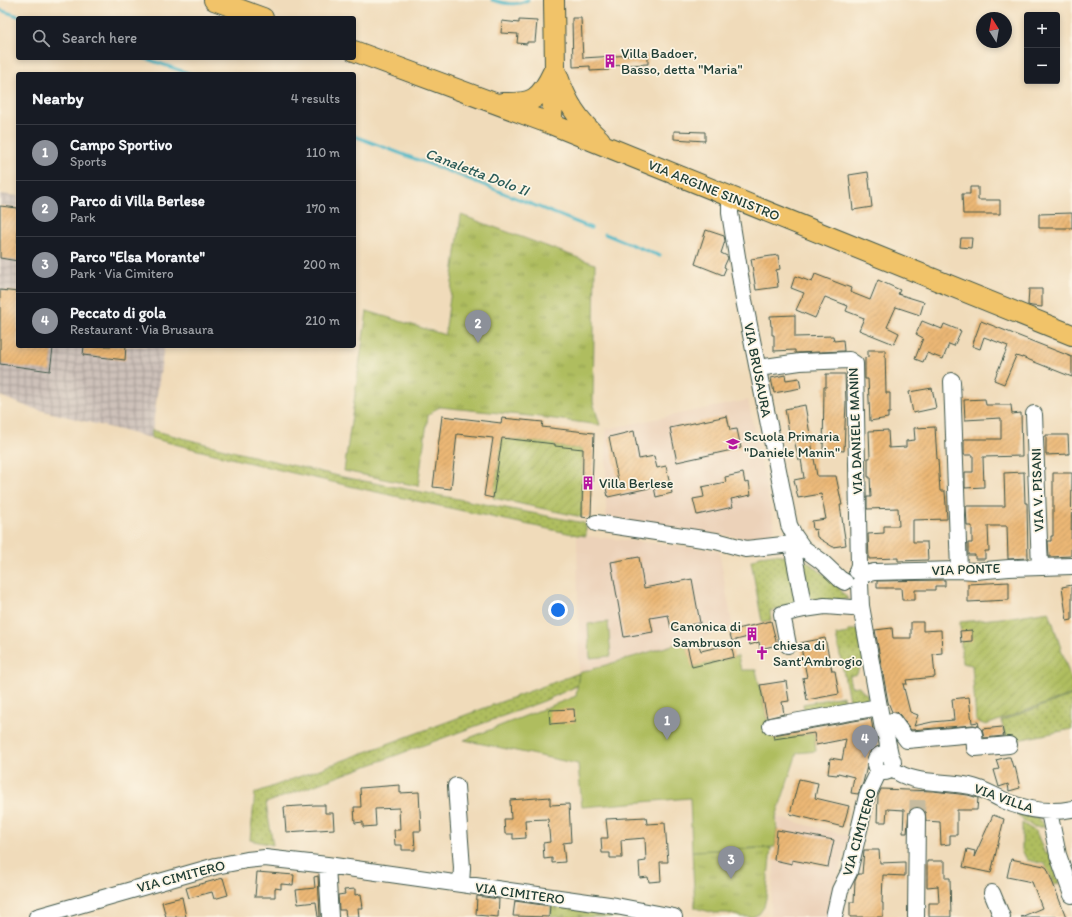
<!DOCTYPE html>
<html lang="en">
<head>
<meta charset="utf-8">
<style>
	body { margin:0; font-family:Itim,sans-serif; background:#20242c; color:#f1f3f6 }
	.controls { position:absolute; right:12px; top:12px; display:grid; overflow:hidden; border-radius:4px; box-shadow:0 2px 6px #0003 }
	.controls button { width:36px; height:36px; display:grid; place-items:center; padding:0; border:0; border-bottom:1px solid #363941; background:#171b24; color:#f1f3f6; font:20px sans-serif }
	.compass { position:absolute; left:976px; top:12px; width:36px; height:36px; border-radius:50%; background:#171b24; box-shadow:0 2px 6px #0003; rotate:349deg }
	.you { position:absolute; left:558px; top:610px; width:14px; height:14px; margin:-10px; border:3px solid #fff; border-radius:50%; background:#1a73e8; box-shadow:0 0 0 6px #1a73e833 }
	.badge { display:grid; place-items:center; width:26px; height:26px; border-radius:50%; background:#8c9099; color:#fff; font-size:13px; font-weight:700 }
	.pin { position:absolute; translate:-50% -33px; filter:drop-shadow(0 1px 2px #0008) }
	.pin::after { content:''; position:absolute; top:21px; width:14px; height:12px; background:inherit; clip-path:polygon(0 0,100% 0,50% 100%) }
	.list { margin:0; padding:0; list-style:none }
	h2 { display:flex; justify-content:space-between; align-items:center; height:52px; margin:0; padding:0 16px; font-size:17px }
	h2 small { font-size:13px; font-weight:400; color:#9ea1a6 }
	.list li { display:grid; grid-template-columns:26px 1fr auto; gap:12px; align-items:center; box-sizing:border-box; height:56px; padding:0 16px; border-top:1px solid #363941 }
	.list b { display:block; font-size:15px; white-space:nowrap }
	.list p { margin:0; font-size:13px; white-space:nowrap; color:#9ea1a6 }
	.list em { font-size:13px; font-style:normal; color:#9ea1a6 }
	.icon { flex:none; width:22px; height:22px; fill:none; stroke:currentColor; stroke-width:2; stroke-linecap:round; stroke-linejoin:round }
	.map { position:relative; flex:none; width:1072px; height:917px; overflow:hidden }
	.search { position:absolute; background:#171b24; box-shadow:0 2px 6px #0003; left:16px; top:16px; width:340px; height:44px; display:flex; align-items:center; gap:10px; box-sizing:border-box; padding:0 14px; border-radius:4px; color:#9ea1a6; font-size:15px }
	.panel { position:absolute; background:#171b24; box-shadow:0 2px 6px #0003; left:16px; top:72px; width:340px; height:276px; border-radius:4px }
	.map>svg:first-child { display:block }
	.built { fill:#ecd2b9 }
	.industrial { fill:url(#industrial-grid) }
	.grass { fill:url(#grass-dots); stroke:#677d4a }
	.cemetery { fill:url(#cemetery-stones); stroke:#677d4a }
	.park { fill:url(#park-tufts); stroke:#677d4a }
	.garden { fill:url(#garden-furrows); stroke:#677d4a }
	.pitch { fill:#afbd5f; stroke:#677d4a }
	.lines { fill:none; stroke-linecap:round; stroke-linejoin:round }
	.stream { stroke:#49b5c5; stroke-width:3 }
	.building { fill:url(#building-hatch) }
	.minor-tunnel { stroke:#c6bb9f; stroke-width:16; stroke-dasharray:16 8; stroke-linecap:butt }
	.minor-casing { stroke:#3e5548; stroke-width:18 }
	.major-casing { stroke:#3e5548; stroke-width:22 }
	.minor { stroke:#fff; stroke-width:16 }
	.major { stroke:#f1c369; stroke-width:20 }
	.labels { text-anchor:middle; stroke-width:3.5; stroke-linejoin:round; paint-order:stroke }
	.poi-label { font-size:14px; fill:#1f3d34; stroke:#fcf5e5; text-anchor:start }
	.street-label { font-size:14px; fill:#1f3d34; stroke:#fcf5e5 }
	.water-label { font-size:15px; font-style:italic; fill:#2a5b58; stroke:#fcf5e5 }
</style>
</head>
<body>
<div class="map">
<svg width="1072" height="917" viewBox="0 0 1072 917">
	<defs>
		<pattern id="industrial-grid" width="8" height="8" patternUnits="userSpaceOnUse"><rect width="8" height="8" fill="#cec1b9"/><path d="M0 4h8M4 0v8" fill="none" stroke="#a79e97"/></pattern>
		<pattern id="grass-dots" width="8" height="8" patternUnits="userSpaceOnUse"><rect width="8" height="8" fill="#afbd5f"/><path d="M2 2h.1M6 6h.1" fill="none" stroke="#8e9b4f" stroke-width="1.8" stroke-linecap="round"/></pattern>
		<pattern id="cemetery-stones" width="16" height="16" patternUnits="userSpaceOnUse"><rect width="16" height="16" fill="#afbd5f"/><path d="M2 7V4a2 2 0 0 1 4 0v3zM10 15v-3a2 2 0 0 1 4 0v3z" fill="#8e9b4f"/></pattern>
		<pattern id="park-tufts" width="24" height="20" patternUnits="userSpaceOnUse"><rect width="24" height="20" fill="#afbd5f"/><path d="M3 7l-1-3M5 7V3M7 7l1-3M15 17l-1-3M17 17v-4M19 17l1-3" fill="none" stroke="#8e9b4f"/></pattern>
		<pattern id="garden-furrows" width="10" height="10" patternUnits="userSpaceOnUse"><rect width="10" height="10" fill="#afbd5f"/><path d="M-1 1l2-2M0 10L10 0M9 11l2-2" fill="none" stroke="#8e9b4f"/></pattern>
		<pattern id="building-hatch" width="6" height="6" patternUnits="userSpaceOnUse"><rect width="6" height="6" fill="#ecb876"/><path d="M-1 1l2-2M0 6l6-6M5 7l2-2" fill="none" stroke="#bf9762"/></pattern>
	</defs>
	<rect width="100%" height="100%" fill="#fcf5e5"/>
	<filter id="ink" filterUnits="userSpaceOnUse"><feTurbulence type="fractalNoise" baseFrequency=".025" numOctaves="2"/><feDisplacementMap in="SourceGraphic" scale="8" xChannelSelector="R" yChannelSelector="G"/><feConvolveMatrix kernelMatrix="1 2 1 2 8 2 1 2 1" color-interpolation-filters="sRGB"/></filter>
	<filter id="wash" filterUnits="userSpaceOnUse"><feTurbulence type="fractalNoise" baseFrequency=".012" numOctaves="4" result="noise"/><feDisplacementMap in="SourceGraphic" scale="16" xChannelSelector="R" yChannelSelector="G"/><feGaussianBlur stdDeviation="0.9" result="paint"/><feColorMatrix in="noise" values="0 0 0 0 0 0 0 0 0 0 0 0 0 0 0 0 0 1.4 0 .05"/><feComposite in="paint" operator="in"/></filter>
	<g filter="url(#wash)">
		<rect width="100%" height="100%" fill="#f0dbba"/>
		<path class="built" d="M748,400L775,529L767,533L745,538L606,519V429Z
			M577,535L719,550L733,629L579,673Z
			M776,817L849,836L827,917H770L777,830Z"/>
		<path class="industrial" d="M0,194L18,196V346H164L151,438L28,407L0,396Z"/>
		<path class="grass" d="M152,430L240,453L343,477L584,523L586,525V536L577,535C434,505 292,475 151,438Z
			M774,554L791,556L796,606L770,611L771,620L762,622L751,561L760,556Z
			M798,557L803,558L835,583L848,599L815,603L810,602Z
			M858,629L865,665L859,667L857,674L849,676L851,687L859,686L863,692L867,694L869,702L850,705L836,635L848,633V631Z
			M579,673L577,686L544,701L266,803L273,845L250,840L255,793Z
			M1072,695V729L1008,742L1001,721Z
			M843,696L845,706L805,714L803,704Z
			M1020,813C1031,816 1039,816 1045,827H1033L1018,816Z
			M1022,823L1033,830L1036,831L1045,854L1049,853L1059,883L1055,885L1045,864L1027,860L1022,850Z"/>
		<path class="cemetery" d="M551,904L630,917H551Z"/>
		<path class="park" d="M461,215L595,264L593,402L600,425L540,417L440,407L434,410L428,416L418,486L344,471L367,311L445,335Z
			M771,848L766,898L764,907L759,914L752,917H741L727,913H715L695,908L692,851Z"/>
		<path class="garden" d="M499,438L549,443L556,439L555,446L583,449L582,517L493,498L500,453L497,451Z
			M1049,611L1072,683V694L986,725L976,721L972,665L962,663L960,622L1012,617Z"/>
		<path class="pitch" d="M608,622L611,656L590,658L588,624Z
			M686,641L693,667L738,656L741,670H756L767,719H769L774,739L814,733L816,751L797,753L776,817L777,830L775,847L692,851L690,798L582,807L578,764L464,740L576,696L579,673Z"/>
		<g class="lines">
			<path class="stream" d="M492,0C505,4 516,6 528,0
				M0,10L24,18
				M144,58L191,74
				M354,136L466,178L591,228
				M605,234L660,256"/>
		</g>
		<g id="blocks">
			<path class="building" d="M572,18H581L583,58L648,54V64L608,66L609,70L590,71V66L573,67Z
				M519,20L537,21L535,42H527V44L517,43L518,34L501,33L502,21L519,23Z
				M674,131L705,132V141L674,139Z
				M868,172L872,207L853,210L849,175Z
				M970,187H978V200H1000V214H963L962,194H970Z
				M0,206L18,208V261L0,258Z
				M1072,213V228H1039V214Z
				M706,230L724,236L725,241L721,253L727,256L728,258L724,267L726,268L723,275L695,264Z
				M961,238H972L971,248L960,247Z
				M778,255L780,269L776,270L778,287L756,290L751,259Z
				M815,274L851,288L850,292L870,300L878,280L900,290L898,294L924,302L920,315L896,307L887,327L899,333L894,344L859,330L864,318L846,311L848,306L825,297L815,318L796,310L804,293L791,288L795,276L812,282Z
				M1029,289H1042V307L1032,306L1028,305Z
				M0,290L18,292V346H37L53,348L50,371L0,364Z
				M795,315V337L833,336L834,341L843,340L844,351L795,353V350L774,351V335H772V326H771L770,316Z
				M922,321L942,329L944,324L961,331L954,346L949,344L943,359L927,353L923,362L915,359L923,338L916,334Z
				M981,321L1072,357V377L1022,357V358L1016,356L1004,384L994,380L1008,346L984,337L980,349L972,346Z
				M84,346H126L125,360L83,355Z
				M868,350H885L886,393H890V413H888V418L870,421L868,379H865V358L868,357Z
				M826,374H845L846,402L844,451L832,450V453H823L824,387H826Z
				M785,375L786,380L799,378L801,388L774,393L771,378Z
				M932,388L936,408L913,413L909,392Z
				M985,399L986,405H1011L1012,414L1021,413L1022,456L983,457L984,487L965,488V472H973V455H964V439H1001V418L965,420L964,400Z
				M805,405L817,476H836L842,505H840L846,545L833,547L817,537L816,529L813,530L812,521L826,519L821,494L798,498L794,480L804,478L801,459L799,460L792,432L789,433L785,409Z
				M442,416L501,423L502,418L543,422L542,427L594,433L591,515L588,518L582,517L583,449L555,446V444L502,438L493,498L484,496L493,438L457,434L451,489L433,487Z
				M727,416L730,430L737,429L741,448L677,462L670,428Z
				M935,427L937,459H938L940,491H945L947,519L913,520V542H927L928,560L898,561V558L869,559L868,534L884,533V526H899L898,508L867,509V497H871L870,477H868V458H870L869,431L888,430L889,448L906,447V441L915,440L914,428Z
				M634,431L639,459L654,456L657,468L666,466L672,493L656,497L654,487L608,497L605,483L618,480L609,437Z
				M1046,435H1068L1069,454L1046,455Z
				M1024,472L1025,503H1027L1028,558L1008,559L1007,526H988L989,551H985V559H975V555H968V543H972V526H967L966,506H1005L1004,473Z
				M743,473L745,483L749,482L751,495L731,499L733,507L697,515L693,499L704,497L702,487L726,482L725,477Z
				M1053,473H1072L1071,556L1049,557L1048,541H1051V536H1053Z
				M639,557L644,588L692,579L700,623L671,628L668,615L650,618L653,632L624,637L611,562Z
				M945,580V586H935V590H915V600H902L901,588H877V581Z
				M1009,582V600L968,602V584Z
				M1072,585V620L1067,621L1062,587Z
				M771,621L777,645L760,649L759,642L750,645L748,637L732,641L729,631Z
				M911,622H923V631L941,630L942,653L933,654L935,677L906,680L907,684H903L910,712L918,715L914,726L932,722L954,720L952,699L969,697L972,723L978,722L979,726L973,725L911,730L900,715L897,712H892L888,702L875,630L892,628L893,638H911Z
				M972,630V641L961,642L960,631Z
				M825,638L832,671H835L839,694L807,700L803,678L807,677L800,643Z
				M698,643L701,651L731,644L734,657L692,667L687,646Z
				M786,681L789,701L782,702L784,714L767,718L760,685Z
				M574,709L575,722L550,724L549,710Z
				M871,718L874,736L863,783L858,794L851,793L854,777L838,773L837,775L828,774L830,758L842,760L846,739L816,745L814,733L774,739L773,735Z
				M1002,727L1004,736L984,738L982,729Z
				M1007,757H1010L1013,767L1015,766L1020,788L1009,791L1008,784L999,787L994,770L999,769L996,760Z
				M799,779L818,783L815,798L849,806L843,827L790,814Z
				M400,785V793L419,792L421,831H414L415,850H402V845H395L394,830H400L399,808L375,809L376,826L363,827V822L355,823L354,807H361L360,788Z
				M881,789L933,791L968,795L978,798L977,810H957V835H950V844L941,845L940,822L926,821L925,812L921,808L917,807L913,808L909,812L907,833H903L904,810L887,809L886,822H877L878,796Z
				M550,797V805L569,804L571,842L563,843L565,862L552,863V858L544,859L543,843L550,842L548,819L525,820L526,838L513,839V834H505L504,819H511L510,800Z
				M315,805H325V813H333L334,829L286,832L284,807Z
				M993,815L1004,819L991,873L963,867L967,849L975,851L974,857Z
				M646,817L647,824L665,823L668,862H660L661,881L649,882L648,877L640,878L639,862L646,861L645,838L621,840L622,858H610V853H602L601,838H608L606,819Z
				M777,830L834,840L828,867L792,860V864L774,860Z
				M864,850H879L880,863L905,862V876L883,875L882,903H883V917H850V902H854L855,881L858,874H862Z
				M1011,859L1044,866L1047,868L1066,917H1021L1042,908L1032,882L1007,877Z
				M927,861H945V878H950L951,917H929V903H939L938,886L927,887Z
				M257,872L294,875L293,885L281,884V889L275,888V897H255Z
				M318,876L320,917H318L316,902L298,904L296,890L315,888L314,877Z
				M223,878L228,895L214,899L212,892L189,898L186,888Z
				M355,889V895L361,894L363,908H358L359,917H346L345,910H339L338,895L345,894L344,890Z
				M477,896L499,899L498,917L476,915Z
				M182,897L186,917H166L162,902Z
				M515,901L550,906L549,917L513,916Z"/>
		</g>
	</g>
	<g filter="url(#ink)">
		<use href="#blocks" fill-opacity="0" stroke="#3e5548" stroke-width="1"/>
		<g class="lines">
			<path class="minor-tunnel" d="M917,816L918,791"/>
			<g class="minor-casing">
				<path id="minor" d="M732,198L730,204V213L744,300L789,525L794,535L803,548L821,561L840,579L845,582
					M758,368L800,362L849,360L855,364L859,565L857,571
					M952,381L959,570
					M1034,414L1040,567
					M596,523L716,541L746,549L792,544L797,540
					M794,556L804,609L825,606L852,608
					M861,575L874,572L959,570L975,571L1009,568L1072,566
					M860,583L861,606L883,729L886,736L891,759
					M788,645L782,614L804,609
					M892,721H893L907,740L974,734L975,748L1009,745
					M771,726L879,707
					M875 763a9 9 0 1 1 18 0a9 9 0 1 1-18 0Z
					M891,768C914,786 943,780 970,786C981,788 991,794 1001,799C1024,810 1047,814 1072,809
					M456,786L462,868L461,884
					M1049,812L1058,855L1072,895
					M327,865L330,917
					M992,893L1002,917
					M37,917L216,866L247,860L265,858L327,865L616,906L674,917
					M834,917L840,890L849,872L867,796L879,771
					M916,917L917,816"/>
			</g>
			<g class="major-casing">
				<path id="major" d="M214,0L263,18
					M354,51L551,124L1072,335
					M557,74C567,103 577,119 600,140
					M502,103C532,104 540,100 553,72
					M551,124L552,118L555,69L554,0"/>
			</g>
			<use href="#minor" class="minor"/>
			<use href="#major" class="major"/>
		</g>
	</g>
	<defs>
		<g id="building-bare" transform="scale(1.08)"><path d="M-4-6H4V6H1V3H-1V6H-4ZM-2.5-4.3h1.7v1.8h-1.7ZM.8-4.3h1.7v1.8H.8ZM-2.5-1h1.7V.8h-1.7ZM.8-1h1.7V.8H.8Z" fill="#b5179e" stroke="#fcf5e5" stroke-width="2.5" paint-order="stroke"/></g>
		<g id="school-bare" transform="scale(1.08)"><path d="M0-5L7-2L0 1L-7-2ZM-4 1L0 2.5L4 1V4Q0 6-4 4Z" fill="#b5179e" stroke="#fcf5e5" stroke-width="2.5" paint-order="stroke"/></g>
		<g id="church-bare" transform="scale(1.08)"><path d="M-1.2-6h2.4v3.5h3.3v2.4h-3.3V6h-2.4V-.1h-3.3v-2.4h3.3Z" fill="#b5179e" stroke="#fcf5e5" stroke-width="2.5" paint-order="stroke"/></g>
	</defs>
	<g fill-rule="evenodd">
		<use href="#building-bare" x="610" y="61"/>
		<use href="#school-bare" x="733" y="444"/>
		<use href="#building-bare" x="588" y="483"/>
		<use href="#building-bare" x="752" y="634"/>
		<use href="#church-bare" x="762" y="653"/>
	</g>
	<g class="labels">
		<g class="poi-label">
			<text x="621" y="58">Villa Badoer,<tspan x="621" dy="16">Basso, detta "Maria"</tspan></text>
			<text x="744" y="441">Scuola Primaria<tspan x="744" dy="16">"Daniele Manin"</tspan></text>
			<text x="599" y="488">Villa Berlese</text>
			<text x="741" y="631" text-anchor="end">Canonica di<tspan x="741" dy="16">Sambruson</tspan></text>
			<text x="773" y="650">chiesa di<tspan x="773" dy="16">Sant'Ambrogio</tspan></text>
		</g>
		<g class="street-label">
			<text transform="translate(714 190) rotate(22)" y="5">VIA ARGINE SINISTRO</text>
			<text transform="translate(758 370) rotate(79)" y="5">VIA BRUSAURA</text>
			<text transform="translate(855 431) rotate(-92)" y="5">VIA DANIELE MANIN</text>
			<text transform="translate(1037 490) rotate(-92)" y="5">VIA V. PISANI</text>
			<text transform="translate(966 569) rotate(-2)" y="5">VIA PONTE</text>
			<text transform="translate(1004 798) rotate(20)" y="5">VIA VILLA</text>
			<text transform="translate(859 832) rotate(-74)" y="5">VIA CIMITERO</text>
			<text transform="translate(181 876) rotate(-15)" y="5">VIA CIMITERO</text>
			<text transform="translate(520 893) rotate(8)" y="5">VIA CIMITERO</text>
		</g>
		<g class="water-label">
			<text transform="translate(477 172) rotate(21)" y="5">Canaletta Dolo II</text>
		</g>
	</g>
</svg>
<div class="controls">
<button>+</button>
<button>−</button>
</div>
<svg class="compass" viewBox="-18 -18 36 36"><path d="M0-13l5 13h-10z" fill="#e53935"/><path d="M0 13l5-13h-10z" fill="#9ea1a6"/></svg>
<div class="you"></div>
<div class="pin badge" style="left:667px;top:740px">1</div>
<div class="pin badge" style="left:478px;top:343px">2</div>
<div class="pin badge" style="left:731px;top:879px">3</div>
<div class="pin badge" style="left:865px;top:758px">4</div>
<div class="search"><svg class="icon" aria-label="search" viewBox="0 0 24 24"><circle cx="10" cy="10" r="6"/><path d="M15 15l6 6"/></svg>Search here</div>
<section class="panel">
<h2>Nearby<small>4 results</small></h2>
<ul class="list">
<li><span class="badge">1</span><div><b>Campo Sportivo</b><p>Sports</p></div><em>110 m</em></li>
<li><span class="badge">2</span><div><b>Parco di Villa Berlese</b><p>Park</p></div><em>170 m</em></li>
<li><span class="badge">3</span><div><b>Parco &quot;Elsa Morante&quot;</b><p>Park · Via Cimitero</p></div><em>200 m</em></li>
<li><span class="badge">4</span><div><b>Peccato di gola</b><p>Restaurant · Via Brusaura</p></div><em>210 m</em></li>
</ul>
</section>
</div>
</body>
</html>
